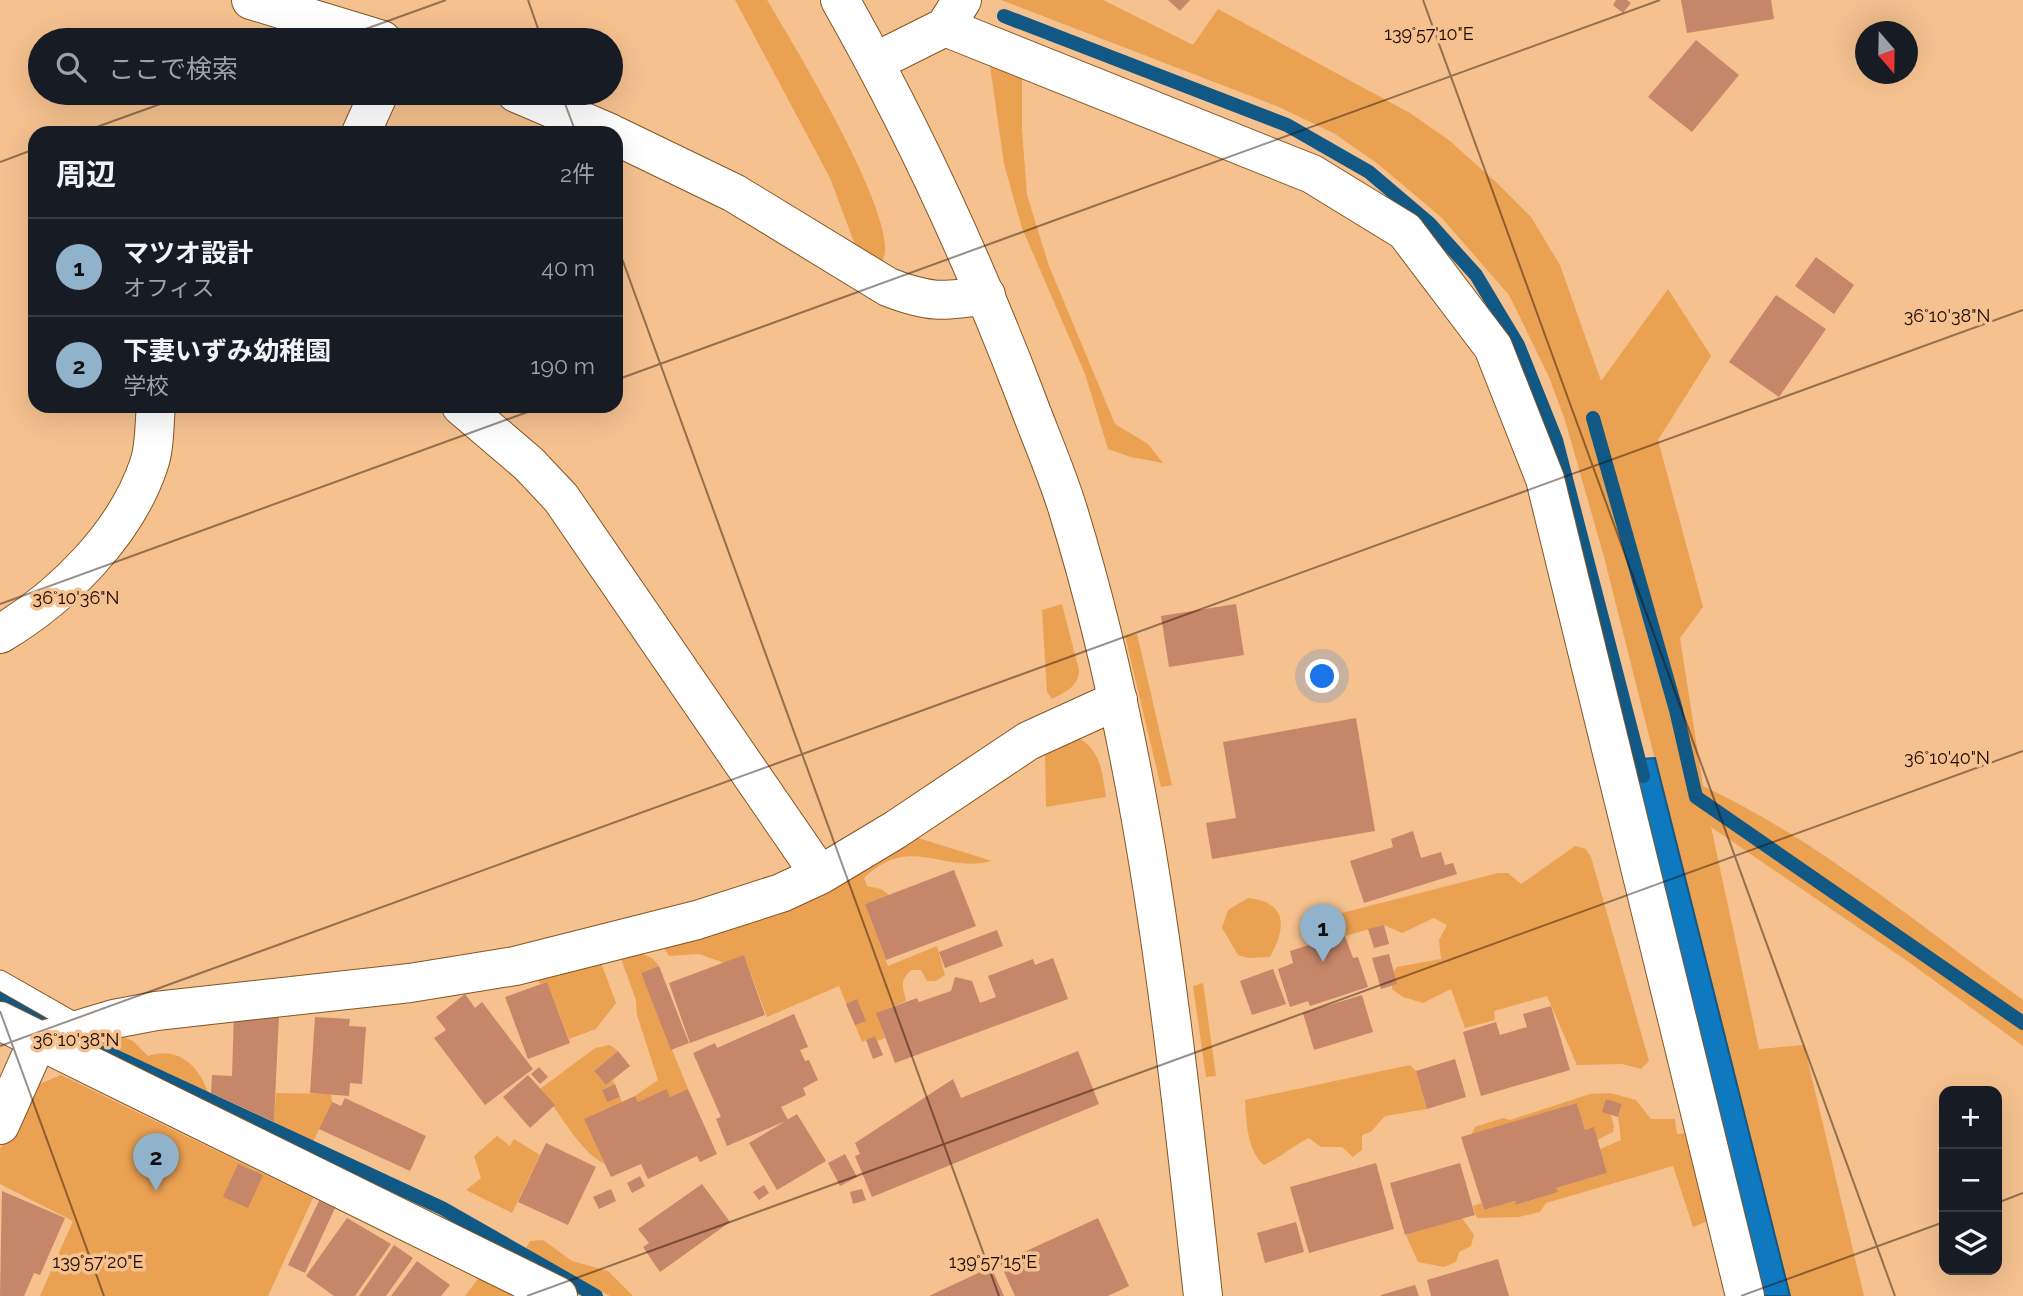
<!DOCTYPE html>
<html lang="ja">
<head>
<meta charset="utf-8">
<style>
	body { margin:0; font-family:Raleway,"Noto Sans JP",sans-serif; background:#242831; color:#f1f3f6 }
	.controls { position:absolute; right:21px; bottom:21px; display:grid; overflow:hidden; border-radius:14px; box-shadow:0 7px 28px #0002 }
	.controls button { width:63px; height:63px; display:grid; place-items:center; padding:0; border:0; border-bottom:2px solid #363941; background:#171b24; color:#f1f3f6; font:35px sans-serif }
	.compass { position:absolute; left:1855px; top:21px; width:63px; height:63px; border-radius:50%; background:#171b24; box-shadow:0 7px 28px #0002; rotate:160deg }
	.you { position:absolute; left:1323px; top:677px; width:24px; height:24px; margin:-18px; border:5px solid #fff; border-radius:50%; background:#1a73e8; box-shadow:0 0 0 10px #1a73e833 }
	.badge { display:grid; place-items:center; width:46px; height:46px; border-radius:50%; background:#90b2cb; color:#111; font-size:23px; font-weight:700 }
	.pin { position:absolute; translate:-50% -58px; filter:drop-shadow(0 2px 4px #0008) }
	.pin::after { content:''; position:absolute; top:37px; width:24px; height:21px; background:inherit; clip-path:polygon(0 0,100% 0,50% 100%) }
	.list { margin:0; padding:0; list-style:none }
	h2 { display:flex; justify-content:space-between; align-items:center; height:91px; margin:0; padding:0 28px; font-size:30px }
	h2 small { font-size:23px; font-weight:400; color:#9ea1a6 }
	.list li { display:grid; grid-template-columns:46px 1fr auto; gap:21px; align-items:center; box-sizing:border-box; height:98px; padding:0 28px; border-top:2px solid #363941 }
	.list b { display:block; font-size:26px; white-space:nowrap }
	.list p { margin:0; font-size:23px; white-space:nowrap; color:#9ea1a6 }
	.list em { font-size:23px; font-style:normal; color:#9ea1a6 }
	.icon { flex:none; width:38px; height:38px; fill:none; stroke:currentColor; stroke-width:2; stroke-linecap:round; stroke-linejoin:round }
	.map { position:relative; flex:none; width:2023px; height:1296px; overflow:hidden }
	.search { position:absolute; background:#171b24; box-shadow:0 7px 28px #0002; left:28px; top:28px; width:595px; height:77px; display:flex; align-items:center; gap:18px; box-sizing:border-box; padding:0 24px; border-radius:38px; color:#9ea1a6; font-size:26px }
	.panel { position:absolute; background:#171b24; box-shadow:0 7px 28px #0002; left:28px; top:126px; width:595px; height:287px; border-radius:21px }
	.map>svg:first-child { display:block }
	.green { fill:#eba152 }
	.water { fill:#0e79be; stroke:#125885; stroke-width:2 }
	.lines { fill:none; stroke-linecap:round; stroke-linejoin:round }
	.stream { stroke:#125885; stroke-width:14 }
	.building { fill:#c58669 }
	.service-casing { stroke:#845624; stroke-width:21 }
	.minor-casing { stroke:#845624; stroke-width:40 }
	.tertiary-casing { stroke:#845624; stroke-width:40 }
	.service { stroke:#fff; stroke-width:19 }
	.minor { stroke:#fff; stroke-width:38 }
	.tertiary { stroke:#fff; stroke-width:38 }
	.ticks { fill:none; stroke:#1c0a00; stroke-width:2; stroke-opacity:0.45 }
	.ticks-label { font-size:18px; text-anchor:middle; fill:#1c0a00; stroke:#f5c18f; stroke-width:7; stroke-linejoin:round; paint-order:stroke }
</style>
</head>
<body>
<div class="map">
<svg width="2023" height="1296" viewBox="0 0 2023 1296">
	<rect width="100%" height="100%" fill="#f5c18f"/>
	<path class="green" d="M735,0H767C788,35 909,233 881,262L857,250L830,178Z
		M1001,0H1103L1193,45L1218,9L1410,113L1450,141L1497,183L1531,217L1560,265L1601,381L1668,289L1711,356L1658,440L1703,607L1680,638L1703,786C1818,840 1920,926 2023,1000V1046L1913,965L1711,827L1759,1049L1804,1045L1864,1296H1790L1604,557L1565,420L1549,377L1509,295L1441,217L1378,164L1335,134L1279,107Z
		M990,66L1022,77V130L1027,195L1049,266L1115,424L1148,444L1163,463L1131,457L1108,449L1085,374L1022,228L1004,164Z
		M1062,604L1079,670C1078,688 1066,691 1052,699L1047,692L1042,610Z
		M1137,634L1172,785L1161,787L1125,636Z
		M1073,736C1101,746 1102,772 1106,797L1046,807L1045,751Z
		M915,837L992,861C943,874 910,833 864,878L867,886L881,889L889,895L865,904L888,966L937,946L945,975L936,981H927L921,970H911C899,982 903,986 906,1001L877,1013L885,1038L877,1041L875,1036L862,1042L839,986L767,1017L744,955L724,963L699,954L669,956L661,944Z
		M1575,846L1586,849L1591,857L1649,1061L1641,1069L1622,1064L1577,1065L1547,996L1494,1011L1495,1020L1465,1028L1451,989L1423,1003L1403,997L1392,989L1391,975L1397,967L1441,959L1439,940L1447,925L1434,918L1402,933L1384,925L1345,936L1338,914L1498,873H1508L1521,884Z
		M1248,898C1287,902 1287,927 1270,957L1248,958L1238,955L1222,928L1228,910Z
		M640,953L652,958L659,966L641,973L688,1089L670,1097L667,1090L638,1102L635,1096L658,1080L637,1015L636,1000L620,956Z
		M600,960L616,1003L596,1029L569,1039L547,982L540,984L536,973Z
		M1203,983L1216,1076L1206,1077L1193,986Z
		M101,1027L133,1041L148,1056C178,1046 198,1065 208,1092L203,1094L91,1043Z
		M610,1045L618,1051L594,1071L606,1085L612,1080L615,1084L602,1090L607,1101L620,1097L622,1102L585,1119L605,1164C578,1151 560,1111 540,1089L595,1048Z
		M1410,1065L1416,1071L1427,1109L1385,1116L1371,1132L1362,1135V1150L1353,1157L1342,1147H1321L1309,1138C1292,1146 1280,1158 1264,1165C1247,1151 1246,1120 1245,1100Z
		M61,1075L313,1198L268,1296H40L73,1221L0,1184V1149L40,1084Z
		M276,1093L331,1094L332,1102L313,1142L274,1122Z
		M1610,1093L1636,1100L1651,1119H1675L1677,1134L1686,1133L1708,1221L1693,1227L1673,1166L1546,1203L1540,1212L1519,1217L1477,1218L1473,1206L1481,1203L1484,1210L1515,1201L1517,1205L1557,1192L1556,1188L1607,1173L1600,1149L1621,1140L1618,1117L1622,1105L1606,1099L1614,1126L1613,1132L1597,1140L1594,1128L1585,1130L1577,1103L1471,1135L1475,1127L1503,1118L1510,1120L1590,1094Z
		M497,1136L510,1146L514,1139L540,1155L512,1213L466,1190L481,1178L474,1156Z
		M1462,1218L1474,1235L1471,1246L1459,1252L1456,1262L1444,1267L1418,1262L1406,1235Z
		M543,1240L572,1261L608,1271L633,1296H610L529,1254L526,1248L530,1241Z
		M481,1275L522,1296H465Z"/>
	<path class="water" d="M1655,758L1790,1296H1760L1626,760Z"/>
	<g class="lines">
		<path class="stream" d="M1004,16L1287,125L1369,172L1429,223L1476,275L1518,345L1556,440L1643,776
			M1593,418L1676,710L1696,797L2023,1023
			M0,998L39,1020
			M106,1052L442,1208L596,1296"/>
	</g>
	<path class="building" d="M1168,0H1190L1180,11Z
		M1616,0H1627L1631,3L1623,13L1613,5Z
		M1681,0H1771L1774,19L1687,33Z
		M1696,40L1739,75L1692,132L1648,97Z
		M1816,257L1854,285L1834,314L1795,286Z
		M1776,295L1826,329L1779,397L1729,362Z
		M1236,604L1244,655L1169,667L1161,616Z
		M1356,718L1375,831L1212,859L1206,823L1236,818L1223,742Z
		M1413,831L1421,858L1441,852L1445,865L1453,863L1457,874L1364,903L1350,861L1393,847L1391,839Z
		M954,870L976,926L886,960L865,904Z
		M1384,925L1389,944L1374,948L1368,929Z
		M1333,927L1337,939L1345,936L1353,958L1358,957L1368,987L1310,1006L1308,1001L1290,1007L1278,969L1293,963L1290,951L1312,944L1310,935Z
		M997,930L1003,946L945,968L939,952Z
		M1389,954L1397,984L1381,989L1372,958Z
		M744,955L765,1015L690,1043L669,983Z
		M1053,958L1068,999L895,1063L876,1013L917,998L919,1002L951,991L955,977L972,981L980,1003L996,997L988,976L1033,959L1035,965Z
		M659,966L689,1043L671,1050L641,973Z
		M1273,969L1286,1004L1252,1015L1240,981Z
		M547,982L570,1043L528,1059L505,997Z
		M465,994L475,1008L482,1002L533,1069L485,1105L434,1038L446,1030L436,1017Z
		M1362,995L1373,1032L1314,1050L1303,1013Z
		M857,999L866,1021L855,1025L846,1004Z
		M1551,1006L1570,1070L1481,1096L1463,1032L1496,1022L1500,1035L1527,1027L1523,1014Z
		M234,1012L279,1014L274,1122L211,1093L212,1075L232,1076Z
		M794,1014L808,1047L800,1050L805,1061L809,1060L818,1080L803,1088L806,1095L781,1107L788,1120L727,1146L716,1119L721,1117L693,1053L715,1043L717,1048Z
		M315,1017L350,1019L349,1026L366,1027L362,1084L350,1083L349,1096L310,1093Z
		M875,1036L883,1055L873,1059L866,1040Z
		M618,1051L630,1066L606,1085L594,1071Z
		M1078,1051L1099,1104L872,1197L855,1156L860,1154L855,1143L953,1079L961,1098Z
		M1455,1059L1466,1097L1427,1109L1416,1071Z
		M539,1067L548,1077L540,1084L531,1074Z
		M528,1075L555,1105L530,1128L503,1097Z
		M615,1084L620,1097L607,1102L602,1090Z
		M667,1089L670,1097L688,1089L717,1154L700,1162L697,1156L648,1179L641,1164L611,1177L584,1119L635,1096L638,1102Z
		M345,1098L426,1136L410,1171L319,1129L332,1102L341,1106Z
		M1606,1099L1622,1104L1618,1117L1602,1112Z
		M1577,1103L1585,1130L1594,1127L1607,1173L1556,1188L1558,1192L1516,1205L1515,1201L1484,1210L1461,1137Z
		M797,1114L826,1161L777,1190L749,1143Z
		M546,1143L596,1167L568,1225L518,1202Z
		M845,1154L857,1177L840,1186L828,1163Z
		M1376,1163L1394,1229L1309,1253L1290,1187Z
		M1460,1163L1475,1215L1405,1235L1390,1183Z
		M238,1164L263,1175L248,1208L223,1197Z
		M640,1176L645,1186L632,1193L627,1183Z
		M702,1184L730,1222L660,1272L643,1247L649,1243L638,1229Z
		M764,1185L769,1193L759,1200L753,1192Z
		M611,1189L616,1201L599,1209L593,1197Z
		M862,1189L866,1200L853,1204L850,1192Z
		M2,1191L65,1218L40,1275L34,1273L24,1296H0Z
		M319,1201L335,1208L305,1273L288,1265Z
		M347,1218L391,1244L355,1296H334L306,1276Z
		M1098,1218L1129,1286L1108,1296H1015L1000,1263Z
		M1296,1222L1304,1252L1265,1263L1257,1233Z
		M394,1245L413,1258L386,1296H359Z
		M1498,1259L1509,1296H1431L1427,1280Z
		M417,1261L450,1285L441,1296H391Z
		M991,1267L1004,1296H929Z
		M1415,1285L1419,1296H1381V1295Z"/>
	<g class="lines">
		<g class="service-casing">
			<path id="service" d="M0,980L84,1028"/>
		</g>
		<g class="minor-casing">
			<path id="minor" d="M251,0L382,40
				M945,27L1312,174L1405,231L1493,347L1545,479L1745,1296
				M875,62L945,27L962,0
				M516,93L610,133
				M361,133L379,93
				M616,136L734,193L888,287C929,303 943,302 986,295
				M461,406L529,464L561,498L820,875
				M0,634C62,597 126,534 149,464C155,447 154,425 156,406
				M0,1021L558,1296
				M37,1042L114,1019L156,1011L410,983L515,966L697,920L781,893L820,875L895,830L1028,741L1118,700
				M0,1125L37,1042"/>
		</g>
		<g class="tertiary-casing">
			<path id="tertiary" d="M840,0C912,127 973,259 1025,395C1039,433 1056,471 1068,510C1147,766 1174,1032 1203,1296"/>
		</g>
		<use href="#service" class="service"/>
		<use href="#minor" class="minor"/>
		<use href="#tertiary" class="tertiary"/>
	</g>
	<path class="ticks" d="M528,0L542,40M1423,0L1895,1296M335,40L446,0M561,93L576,133M80,133L191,93M0,162L35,149M616,242L999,1296M616,380L1660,0M0,604L544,406M0,1011L104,1296M0,1046L2023,310M1997,1203L2023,1193M527,1296L2023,751M1741,1296L1944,1222"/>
	<g class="ticks-label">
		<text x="1429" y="40">139°57'10"E</text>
		<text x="1947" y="322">36°10'38"N</text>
		<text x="76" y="604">36°10'36"N</text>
		<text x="1947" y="764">36°10'40"N</text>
		<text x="76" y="1046">36°10'38"N</text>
		<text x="98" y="1268">139°57'20"E</text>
		<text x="993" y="1268">139°57'15"E</text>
	</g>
</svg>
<div class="controls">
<button>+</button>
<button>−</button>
<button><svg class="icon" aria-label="layers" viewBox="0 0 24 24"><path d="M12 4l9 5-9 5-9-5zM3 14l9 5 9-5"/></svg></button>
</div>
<svg class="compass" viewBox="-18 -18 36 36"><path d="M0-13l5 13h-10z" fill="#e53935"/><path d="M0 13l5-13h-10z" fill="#9ea1a6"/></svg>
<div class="you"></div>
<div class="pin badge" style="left:1323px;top:962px">1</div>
<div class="pin badge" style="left:156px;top:1191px">2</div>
<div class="search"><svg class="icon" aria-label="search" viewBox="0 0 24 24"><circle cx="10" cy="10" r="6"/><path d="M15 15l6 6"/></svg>ここで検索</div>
<section class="panel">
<h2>周辺<small>2件</small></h2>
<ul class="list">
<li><span class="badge">1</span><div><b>マツオ設計</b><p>オフィス</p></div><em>40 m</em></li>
<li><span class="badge">2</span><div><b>下妻いずみ幼稚園</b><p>学校</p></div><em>190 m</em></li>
</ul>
</section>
</div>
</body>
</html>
